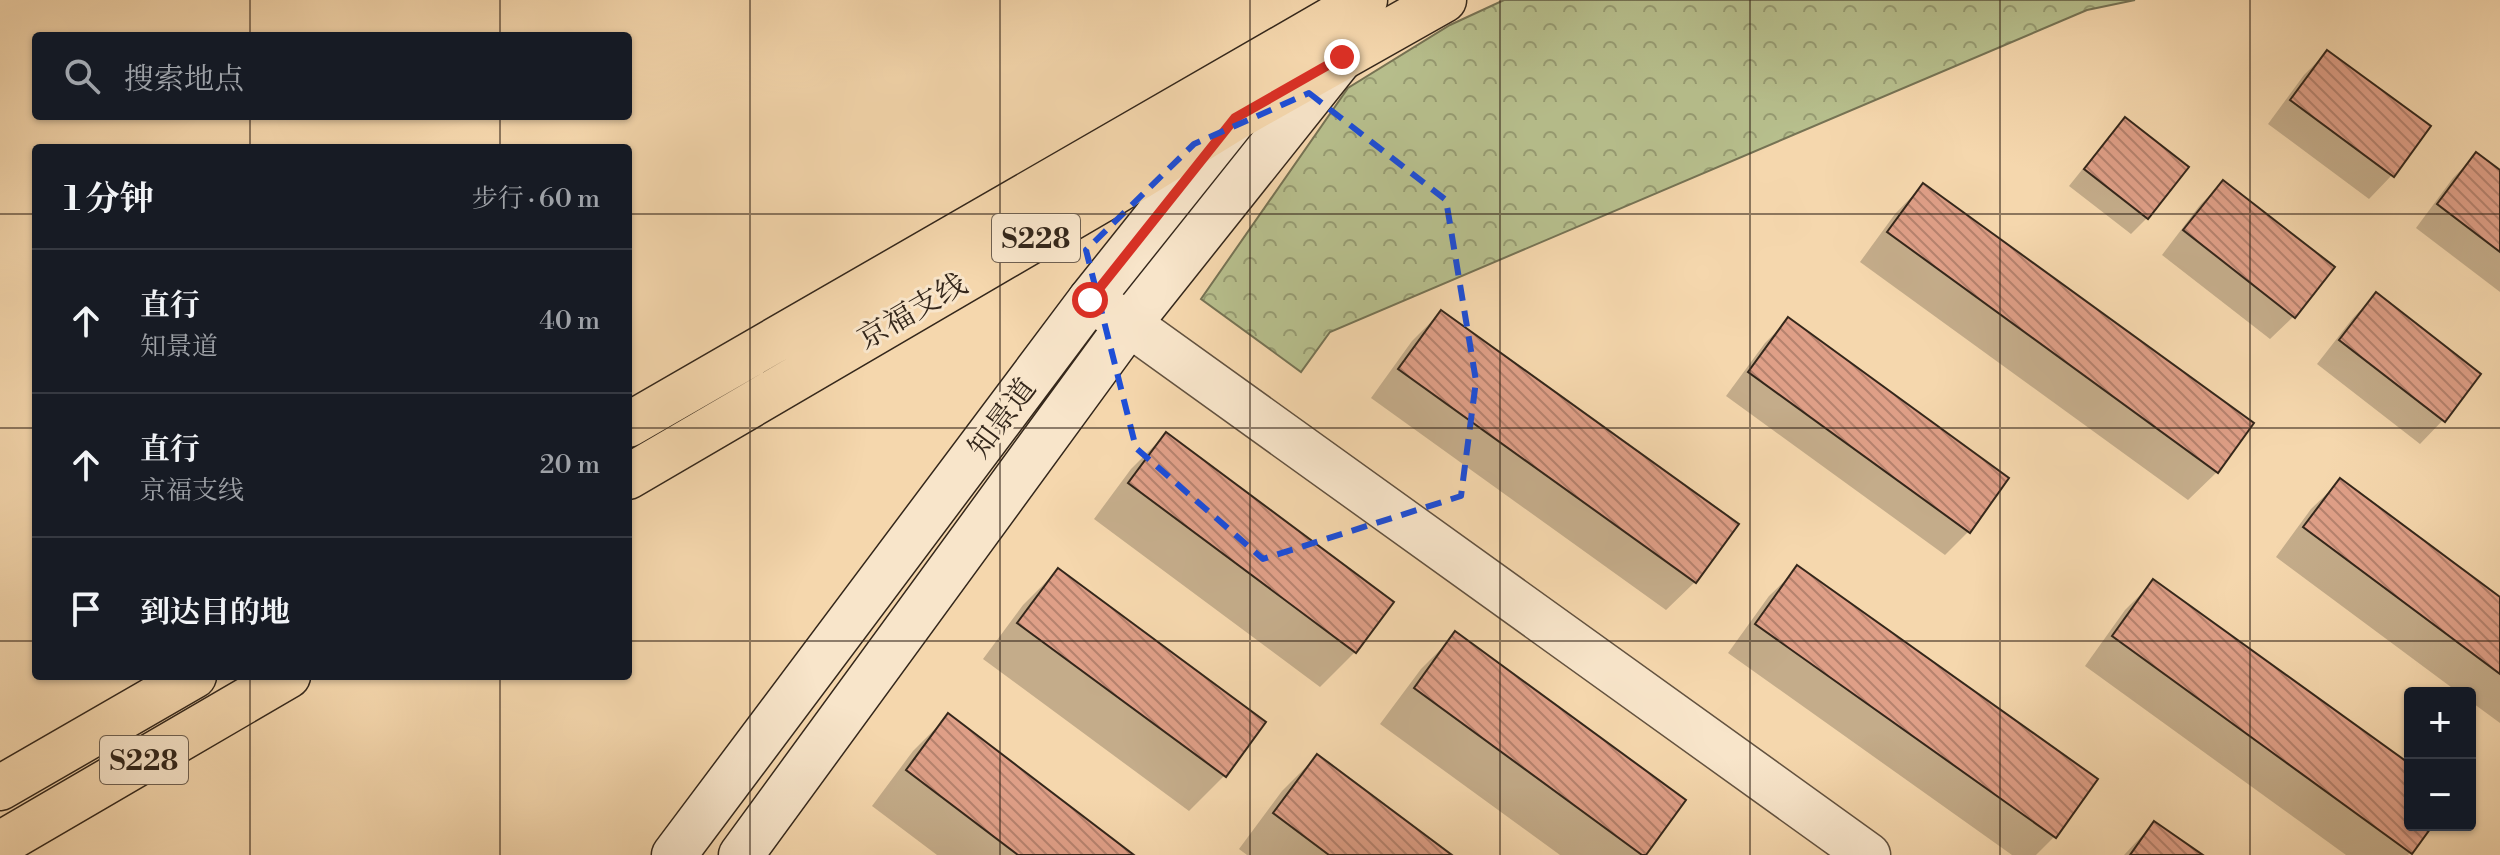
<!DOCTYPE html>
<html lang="zh">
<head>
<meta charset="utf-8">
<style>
	body { margin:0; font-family:"Libre Bodoni","Noto Serif SC",serif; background:#242831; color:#f1f3f6 }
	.controls { position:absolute; right:24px; bottom:24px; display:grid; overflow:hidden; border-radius:8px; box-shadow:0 2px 6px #0004 }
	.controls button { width:72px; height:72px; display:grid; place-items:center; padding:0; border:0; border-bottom:2px solid #363941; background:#171b24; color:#f1f3f6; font:40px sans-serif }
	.stop { position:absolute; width:24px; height:24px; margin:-18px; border:6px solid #d93025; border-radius:50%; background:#fff }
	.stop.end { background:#d93025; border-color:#fff; box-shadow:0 2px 8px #0008 }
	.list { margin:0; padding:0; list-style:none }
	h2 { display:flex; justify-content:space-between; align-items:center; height:104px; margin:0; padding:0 32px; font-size:34px }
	h2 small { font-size:26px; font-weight:400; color:#9ea1a6 }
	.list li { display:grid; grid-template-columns:52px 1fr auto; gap:24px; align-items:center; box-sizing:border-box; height:144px; padding:0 32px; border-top:2px solid #363941 }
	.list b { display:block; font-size:30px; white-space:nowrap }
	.list p { margin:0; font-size:26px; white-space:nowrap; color:#9ea1a6 }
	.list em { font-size:26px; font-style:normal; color:#9ea1a6 }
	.icon { flex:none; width:44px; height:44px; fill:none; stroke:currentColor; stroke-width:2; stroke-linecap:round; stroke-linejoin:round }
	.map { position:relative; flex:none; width:2500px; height:855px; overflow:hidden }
	.search { position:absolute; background:#171b24; box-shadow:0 2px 6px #0004; left:32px; top:32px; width:600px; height:88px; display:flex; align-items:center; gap:20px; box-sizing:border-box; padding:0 28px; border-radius:8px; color:#9ea1a6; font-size:30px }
	.panel { position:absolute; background:#171b24; box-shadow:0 2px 6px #0004; left:32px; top:144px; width:600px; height:536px; border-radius:8px }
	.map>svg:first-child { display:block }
	.park { fill:url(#park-crowns); stroke:#767354; stroke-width:2 }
	.shadow { fill:#0003 }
	.building { fill:url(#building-back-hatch); stroke:#34271b; stroke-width:2 }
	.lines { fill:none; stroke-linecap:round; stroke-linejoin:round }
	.tertiary-casing { stroke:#645340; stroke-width:47 }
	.secondary-casing { stroke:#34271b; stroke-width:47 }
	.primary-casing { stroke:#34271b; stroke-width:47 }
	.tertiary { stroke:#f8e5ca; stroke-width:44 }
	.secondary { stroke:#f8e5ca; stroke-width:44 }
	.primary { stroke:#f5d7ad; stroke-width:44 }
	.route { stroke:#d93025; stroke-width:10 }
	.marked { fill:none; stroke:#1d4ed8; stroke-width:6; stroke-dasharray:16 10; stroke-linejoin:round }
	.grid { fill:none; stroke:#34271b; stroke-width:2; stroke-opacity:0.55 }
	.labels { text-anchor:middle; stroke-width:6; stroke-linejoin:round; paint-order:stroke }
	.shield { fill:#f8e5ca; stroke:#6f6050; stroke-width:2 }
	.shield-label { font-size:28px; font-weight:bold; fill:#34271b }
	.street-label { font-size:30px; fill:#34271b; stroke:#f8e5ca }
</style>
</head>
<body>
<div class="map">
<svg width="2500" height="855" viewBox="0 0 2500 855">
	<defs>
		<pattern id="park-crowns" width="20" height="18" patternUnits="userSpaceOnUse" patternTransform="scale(2)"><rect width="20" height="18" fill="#b7bf8d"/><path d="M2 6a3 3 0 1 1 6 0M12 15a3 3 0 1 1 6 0" fill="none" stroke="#969b72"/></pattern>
		<pattern id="building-back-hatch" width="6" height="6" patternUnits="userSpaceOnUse" patternTransform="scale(2)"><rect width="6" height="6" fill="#df9f87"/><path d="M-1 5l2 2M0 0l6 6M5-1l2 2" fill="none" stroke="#b6826e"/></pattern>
	</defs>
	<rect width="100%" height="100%" fill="#f5d7ad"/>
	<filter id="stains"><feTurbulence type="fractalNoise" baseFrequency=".0025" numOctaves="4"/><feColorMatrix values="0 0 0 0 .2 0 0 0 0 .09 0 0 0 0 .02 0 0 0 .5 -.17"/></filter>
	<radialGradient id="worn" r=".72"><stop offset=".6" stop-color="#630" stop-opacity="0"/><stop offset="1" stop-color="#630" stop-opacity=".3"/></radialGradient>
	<path class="park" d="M1504,0H2135L2087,10L1330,332L1301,372L1201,299L1348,88L1450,25Z"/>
	<path class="shadow" d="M2327,52L2392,175L2369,199L2268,124L2304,75Z
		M2125,119L2147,218L2131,234L2069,186L2109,136Z
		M2476,155L2500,173V292L2416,228L2453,178Z
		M2223,182L2294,316L2270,339L2162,255L2200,205Z
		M1923,185L2217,472L2188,500L1860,262L1895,214Z
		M2376,294L2443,420L2420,444L2317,364L2353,318Z
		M1441,312L1695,582L1666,610L1371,398L1412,341Z
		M1788,320L1968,532L1945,555L1726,396L1765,343Z
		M1166,434L1355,652L1320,687L1094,519L1131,469Z
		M2340,481L2500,600V723L2470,701V693H2459L2276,557L2311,509Z
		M1798,568L2055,836L2036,855H2012L1728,653L1769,596Z
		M1058,570L1263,723L1224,776L1189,811L983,659L1023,605Z
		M2154,581L2410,767V825H2431L2408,855H2346L2085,666L2125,610Z
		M1456,634L1643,855H1560L1380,724L1421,669Z
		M948,716L1131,855H937L872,806L913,751Z
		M1317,756L1448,855H1247L1239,849L1282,791Z
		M2154,823L2200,855H2124Z"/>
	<path class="building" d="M2327,50L2431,126L2394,177L2290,100Z
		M2125,117L2189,167L2148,219L2084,169Z
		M2476,152L2500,170V252L2437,204Z
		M2223,180L2335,267L2295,318L2183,230Z
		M1923,183L2254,423L2218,473L1887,232Z
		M2376,292L2481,374L2445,422L2339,340Z
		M1441,310L1739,524L1696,583L1398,369Z
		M1788,317L2009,478L1970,533L1748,372Z
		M1166,432L1394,602L1356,653L1128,483Z
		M2340,478L2500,597V674L2303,527Z
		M1797,565L2098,779L2056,838L1755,624Z
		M1058,568L1266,722L1226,777L1017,623Z
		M2153,579L2410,764V825H2433L2412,854L2112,636Z
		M1455,631L1686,800L1646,855H1642L1414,688Z
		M948,713L1134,855H1018L906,770Z
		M1317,754L1452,855H1329L1273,813Z
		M2154,821L2203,855H2130Z"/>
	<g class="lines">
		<g class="tertiary-casing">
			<path id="tertiary" d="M1090,300L1129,324L1868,855"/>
		</g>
		<g class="secondary-casing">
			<path id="secondary" d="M674,855L1090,300L1232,122
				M741,855L1129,324L1341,58"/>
		</g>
		<g class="primary-casing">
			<path id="primary" d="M628,425L1365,0
				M628,477L1105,198L1235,118L1444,0
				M0,788L194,676
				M0,844L288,676"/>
		</g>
		<use href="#tertiary" class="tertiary"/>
		<use href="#secondary" class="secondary"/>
		<use href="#primary" class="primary"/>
	</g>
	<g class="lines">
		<path class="route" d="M1090,300L1235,118L1342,57"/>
	</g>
	<path class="marked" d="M1309,93L1446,200L1476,381L1461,496L1263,559L1136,448L1086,250L1194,144Z"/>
	<path class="grid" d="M250,0V36M500,0V36M750,0V855M1000,0V855M1250,0V855M1500,0V855M1750,0V855M2000,0V855M2250,0V855M250,116V148M500,116V148M0,214H36M628,214H2500M0,428H36M628,428H2500M0,641H36M628,641H2500M250,676V855M500,676V855"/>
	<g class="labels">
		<g class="shield">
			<rect x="992" y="214" width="88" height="48" rx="6"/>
			<rect x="100" y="736" width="88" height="48" rx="6"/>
		</g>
		<g class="shield-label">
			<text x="1036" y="248">S228</text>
			<text x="144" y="770">S228</text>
		</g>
		<g class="street-label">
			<text transform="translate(912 311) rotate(-30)" y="10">京福支线</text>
			<text transform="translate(1002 418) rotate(-53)" y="10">知景道</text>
		</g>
	</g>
	<rect width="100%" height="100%" filter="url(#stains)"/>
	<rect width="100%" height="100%" fill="url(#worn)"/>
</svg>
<div class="controls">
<button>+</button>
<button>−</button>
</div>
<div class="stop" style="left:1090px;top:300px"></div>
<div class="stop end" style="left:1342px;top:57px"></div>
<div class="search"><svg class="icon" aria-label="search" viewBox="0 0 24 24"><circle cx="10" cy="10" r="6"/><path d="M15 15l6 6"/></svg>搜索地点</div>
<section class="panel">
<h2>1 分钟<small>步行 · 60 m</small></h2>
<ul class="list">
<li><svg class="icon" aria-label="ahead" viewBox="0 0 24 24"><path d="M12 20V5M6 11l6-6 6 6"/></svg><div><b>直行</b><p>知景道</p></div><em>40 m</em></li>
<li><svg class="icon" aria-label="ahead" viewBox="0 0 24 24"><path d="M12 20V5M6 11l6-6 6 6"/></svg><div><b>直行</b><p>京福支线</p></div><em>20 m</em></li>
<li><svg class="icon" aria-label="arrive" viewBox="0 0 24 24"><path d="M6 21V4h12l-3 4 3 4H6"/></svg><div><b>到达目的地</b></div></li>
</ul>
</section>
</div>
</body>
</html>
